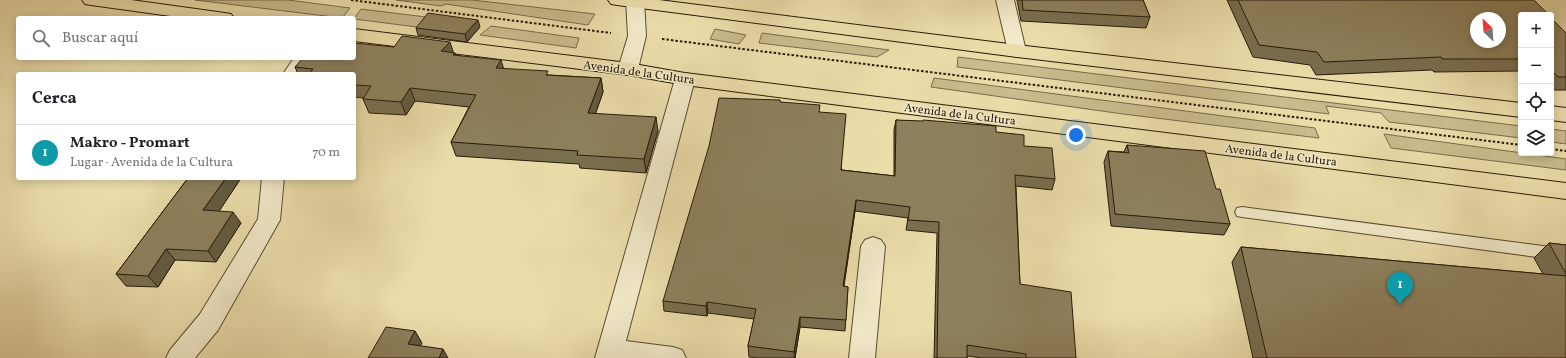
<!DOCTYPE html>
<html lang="es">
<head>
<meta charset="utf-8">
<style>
	body { margin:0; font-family:Vollkorn,serif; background:#f6f6f6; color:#202124 }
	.controls { position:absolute; right:12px; top:12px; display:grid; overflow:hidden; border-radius:4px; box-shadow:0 2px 10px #0003 }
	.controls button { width:36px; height:36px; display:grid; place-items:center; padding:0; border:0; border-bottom:1px solid #e0e0e0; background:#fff; color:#202124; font:20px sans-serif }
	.compass { position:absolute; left:1470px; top:12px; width:36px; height:36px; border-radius:50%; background:#fff; box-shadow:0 2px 10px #0003; rotate:335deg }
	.you { position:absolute; left:1076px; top:135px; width:14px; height:14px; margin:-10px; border:3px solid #fff; border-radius:50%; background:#1a73e8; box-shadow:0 0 0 6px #1a73e833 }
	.badge { display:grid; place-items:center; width:26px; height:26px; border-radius:50%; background:#b45309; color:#fff; font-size:13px; font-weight:700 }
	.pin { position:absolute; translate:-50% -33px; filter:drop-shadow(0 1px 2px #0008) }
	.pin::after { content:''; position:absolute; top:21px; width:14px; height:12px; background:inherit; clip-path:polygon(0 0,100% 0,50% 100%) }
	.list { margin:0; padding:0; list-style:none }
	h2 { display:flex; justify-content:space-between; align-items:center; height:52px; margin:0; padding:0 16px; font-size:17px }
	h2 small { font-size:13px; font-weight:400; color:#757577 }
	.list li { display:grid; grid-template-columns:26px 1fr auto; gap:12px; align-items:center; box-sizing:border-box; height:56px; padding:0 16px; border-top:1px solid #e0e0e0 }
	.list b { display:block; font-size:15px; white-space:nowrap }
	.list p { margin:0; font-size:13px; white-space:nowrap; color:#757577 }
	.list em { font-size:13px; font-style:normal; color:#757577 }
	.icon { flex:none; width:22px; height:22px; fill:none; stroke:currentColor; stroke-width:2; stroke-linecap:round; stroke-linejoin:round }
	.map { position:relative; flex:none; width:1566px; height:358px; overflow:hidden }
	.search { position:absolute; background:#fff; box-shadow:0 2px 10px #0003; left:16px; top:16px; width:340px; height:44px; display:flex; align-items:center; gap:10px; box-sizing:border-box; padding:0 14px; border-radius:4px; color:#757577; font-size:15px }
	.panel { position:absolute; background:#fff; box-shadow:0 2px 10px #0003; left:16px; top:72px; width:340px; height:108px; border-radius:4px }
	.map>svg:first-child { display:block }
	.green { fill:#cabc8e; stroke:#796c4b }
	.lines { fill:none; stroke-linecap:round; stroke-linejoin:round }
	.service-casing { stroke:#594c30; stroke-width:2 }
	.minor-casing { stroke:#594c30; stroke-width:2 }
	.trunk-casing { stroke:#281b08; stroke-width:2 }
	.path { stroke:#281b08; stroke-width:2; stroke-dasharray:2.5 2; stroke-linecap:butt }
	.service { fill:#f2e9c8; fill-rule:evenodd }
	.minor { fill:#f2e9c8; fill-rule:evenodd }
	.trunk { fill:#ebddaa; fill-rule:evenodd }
	.wall { fill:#796e4f; stroke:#281b08 }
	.shaded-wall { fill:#635a40; stroke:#281b08 }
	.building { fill:#8d805c; stroke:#281b08; fill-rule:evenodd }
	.labels { text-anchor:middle; stroke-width:3; stroke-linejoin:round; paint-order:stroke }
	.street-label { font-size:12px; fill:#281b08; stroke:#f2e9c8 }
</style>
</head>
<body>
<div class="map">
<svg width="1566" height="358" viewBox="0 0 1566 358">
	<rect width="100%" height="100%" fill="#ebddaa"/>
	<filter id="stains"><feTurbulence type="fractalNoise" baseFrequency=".005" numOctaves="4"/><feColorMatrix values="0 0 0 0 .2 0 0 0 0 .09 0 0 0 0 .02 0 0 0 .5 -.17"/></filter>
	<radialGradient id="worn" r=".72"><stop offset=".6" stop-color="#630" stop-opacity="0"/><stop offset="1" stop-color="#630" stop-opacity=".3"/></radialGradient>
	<path class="green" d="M195,0H288L350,8L342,18Z
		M396,0H472L595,14L588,25L446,4L441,6Z
		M361,9L426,17L417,27L354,19Z
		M491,26L579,38L576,48L480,35Z
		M715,29L746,35L739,44L710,39Z
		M762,33L889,50L877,57L759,43Z
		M958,57L1521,126V138L1389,122L1381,113L1326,106L1329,114L957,67Z
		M934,78L1315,128L1319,138L1123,114L931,87Z
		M1551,129L1566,131V144L1551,142Z
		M1384,134L1566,159V170L1391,148Z"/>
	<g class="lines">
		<g class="service-casing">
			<path id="service" d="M1242,207L1566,249V261L1242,217L1237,216L1235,212L1237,208Z"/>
		</g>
		<g class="minor-casing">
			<path id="minor" d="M626,0H644L646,36L638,69L635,73L628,75L621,73L618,69L628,36Z
				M996,0H1014L1026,51L1024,55L1017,57L1010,55L1008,51Z
				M294,58H314L303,74H283Z
				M685,73L692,75L695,79L626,341L673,347L682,350L686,358H595L675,79L678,75Z
				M262,178H284L280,220L218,330L195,358H166L170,350L200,314L258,219Z
				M873,237L881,240L885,246L875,358H849L861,246L865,240Z"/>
		</g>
		<g class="trunk-casing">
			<path id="trunk" d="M82,0H131L225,13L231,14L234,18H185L91,5L85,4Z
				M608,0H659L1017,45L1521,103V117L1017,57L617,5L611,4Z
				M354,29L628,63L685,73L1566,183V199L685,85L628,75L354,41Z
				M1551,106L1566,108V122L1551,120Z"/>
		</g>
		<path class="path" d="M351,0L611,33
			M662,39L1521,145
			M1551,149L1566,151"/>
		<use href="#service" class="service"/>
		<use href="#minor" class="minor"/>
		<use href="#trunk" class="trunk"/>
	</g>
	<path class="wall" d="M1017,0H1143L1150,17L1146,28L1021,21Z
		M1227,0H1534L1521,15V71L1434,72L1432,70L1316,75L1310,65L1253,57Z
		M1551,18L1566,33V90H1551Z
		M480,27L467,42L418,35L416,28Z
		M394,47L455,53L456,55L504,69L549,75L601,78L603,92L595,114L658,131L646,173L580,168L579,164L456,156L451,142L469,107L415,101L406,115L369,113L363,99V98L354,97V74H298L295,67Z
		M780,102L820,112L842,170L894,176V130L896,120L996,132L1024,146L1055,179L1052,190L1016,186L1020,284L1076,358H982L967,356V358H934L937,233L906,230L908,218L855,211L844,286L848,287L845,331L800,327L795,358H759L749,357L748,346L754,319L708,313L707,316L664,311L663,301Z
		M1127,145L1216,189L1230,224L1224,235L1111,226L1104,162L1108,151L1124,152Z
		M188,178H241L219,211L241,223L216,262L175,260L158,287L126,286L116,274Z
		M1549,243L1566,245V358H1253L1232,262L1241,247L1543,274L1534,258Z"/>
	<path class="shaded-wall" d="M478,20L480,27L467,42L465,34Z
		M450,42L454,54L455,53L460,66L441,51Z
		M501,60L505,73L496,68Z
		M601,78L603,92L591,127L588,113Z
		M410,88L415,101L406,115L401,102Z
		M656,117L658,131L646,173L644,159Z
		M226,178H241L212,222L203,210Z
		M856,200L855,211L842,297L843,286Z
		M233,212L241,223L216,262L208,251Z
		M166,249L175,260L158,287L148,276Z
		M707,302L708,313L707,316L706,306Z
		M800,317V327L795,358H794V352Z
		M415,331L422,343L415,356L408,344Z
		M443,349L448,358H439Z"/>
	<path class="building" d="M1022,0H1143L1150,17L1023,10Z
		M1238,0H1534L1549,15H1521V59H1442L1441,57L1324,62L1317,52L1259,45ZM1476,18H1500V42H1476Z
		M428,13L478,20L465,34L416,28Z
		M1551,18L1566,33V77H1558L1551,70Z
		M402,36L450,42L441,51L455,53L453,55L501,60L496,68L548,71L546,75L601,78L588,113L656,117L644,159L577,155L578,151L451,142L476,95L410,88L401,102L363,99L371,86L354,85V74H309L313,69L295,67L303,58H354V43L394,47Z
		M719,98L780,100V102L820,105L819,112L846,114L841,170L895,176L896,120L923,121V120L996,126V132L1024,135V146L1052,148L1055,179L1015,175L1020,284L1071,292L1076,358H1026V354L967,345V358H937L939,222L908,220L910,207L856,200L843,286L848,287L846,320L800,317L794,352L748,346L756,309L707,302L706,306L663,301L709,146Z
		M1127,145L1205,151L1216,189H1220L1230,224L1115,214L1108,151L1129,153Z
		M188,178H226L203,210L233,212L208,251L166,249L148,276L116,274Z
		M1549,243L1566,245V274Z
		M1241,247L1566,276V358H1267Z
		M386,327L415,331L408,344L443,349L439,358H368Z"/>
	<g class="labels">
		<g class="street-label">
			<text transform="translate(639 72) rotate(8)" y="4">Avenida de la Cultura</text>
			<text transform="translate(960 114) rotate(7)" y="4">Avenida de la Cultura</text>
			<text transform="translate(1281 155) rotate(7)" y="4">Avenida de la Cultura</text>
		</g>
	</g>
	<rect width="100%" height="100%" filter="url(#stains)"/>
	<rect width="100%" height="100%" fill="url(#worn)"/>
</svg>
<div class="controls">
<button>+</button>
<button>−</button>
<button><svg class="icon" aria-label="locate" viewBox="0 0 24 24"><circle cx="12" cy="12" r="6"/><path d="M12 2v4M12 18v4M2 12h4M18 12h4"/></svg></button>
<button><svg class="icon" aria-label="layers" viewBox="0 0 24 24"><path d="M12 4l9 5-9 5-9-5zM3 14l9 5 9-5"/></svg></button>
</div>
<svg class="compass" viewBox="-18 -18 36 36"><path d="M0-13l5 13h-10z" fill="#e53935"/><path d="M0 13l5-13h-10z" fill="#757577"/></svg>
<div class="you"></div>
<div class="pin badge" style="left:1400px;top:305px;background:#0f9aa8">1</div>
<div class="search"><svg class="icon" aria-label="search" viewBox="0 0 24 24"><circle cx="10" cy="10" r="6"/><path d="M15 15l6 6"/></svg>Buscar aquí</div>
<section class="panel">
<h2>Cerca<small></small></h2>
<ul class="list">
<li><span class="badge" style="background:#0f9aa8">1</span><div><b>Makro - Promart</b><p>Lugar · Avenida de la Cultura</p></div><em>70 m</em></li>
</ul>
</section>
</div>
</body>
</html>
